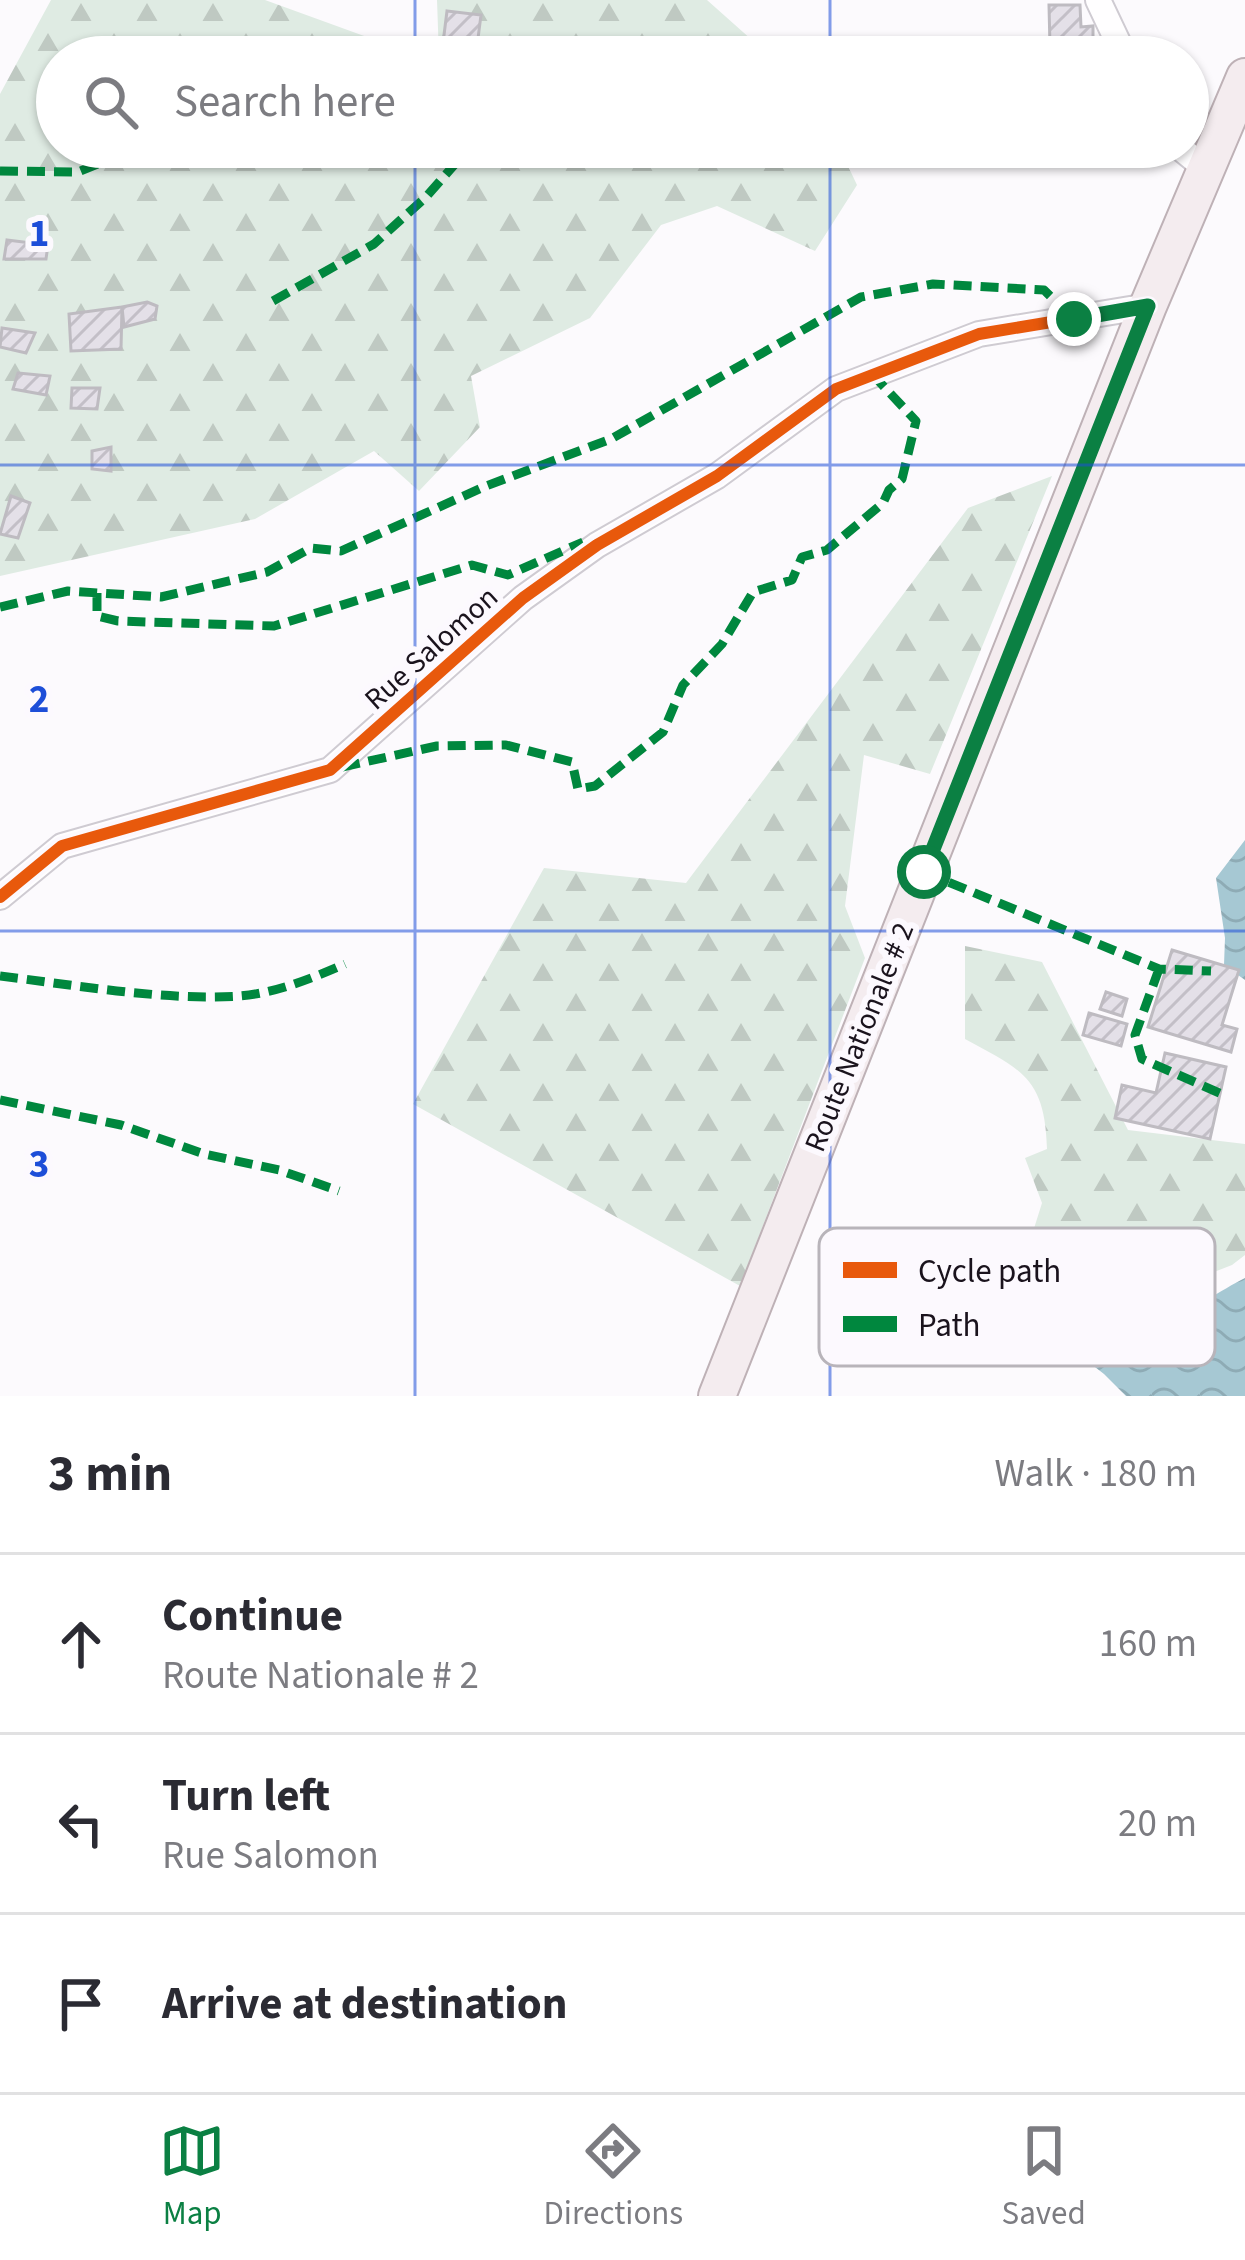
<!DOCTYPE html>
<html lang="en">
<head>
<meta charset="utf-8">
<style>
	body { margin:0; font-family:"Source Sans 3",sans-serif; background:#f2f2f3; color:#2b2b33 }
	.stop { position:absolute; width:36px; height:36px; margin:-27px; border:9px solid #0b8043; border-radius:50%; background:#fff }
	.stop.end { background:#0b8043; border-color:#fff; box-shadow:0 3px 12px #0008 }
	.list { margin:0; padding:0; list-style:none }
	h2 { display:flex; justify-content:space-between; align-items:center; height:156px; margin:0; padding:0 48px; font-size:51px }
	h2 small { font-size:39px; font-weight:400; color:#7c7c81 }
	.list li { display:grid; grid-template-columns:78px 1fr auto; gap:36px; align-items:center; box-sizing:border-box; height:180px; padding:0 48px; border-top:3px solid #e1e1e2 }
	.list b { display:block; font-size:45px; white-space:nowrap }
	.list p { margin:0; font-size:39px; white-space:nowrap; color:#7c7c81 }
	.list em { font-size:39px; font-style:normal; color:#7c7c81 }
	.icon { flex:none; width:66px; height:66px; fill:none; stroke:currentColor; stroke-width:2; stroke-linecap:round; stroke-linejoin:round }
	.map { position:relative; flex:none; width:1245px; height:1396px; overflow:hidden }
	.search { position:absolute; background:#fff; box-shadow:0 3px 9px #0004; left:36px; right:36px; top:36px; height:132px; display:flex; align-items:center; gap:30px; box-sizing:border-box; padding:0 42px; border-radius:66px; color:#7c7c81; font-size:45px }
	.sheet { height:696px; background:#fff }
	nav { display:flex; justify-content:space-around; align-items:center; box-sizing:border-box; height:168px; border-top:3px solid #e1e1e2; background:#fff; font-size:33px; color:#7c7c81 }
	nav a { display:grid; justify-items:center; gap:6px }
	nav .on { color:#0b8043 }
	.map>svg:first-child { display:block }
	.forest { fill:url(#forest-firs) }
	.water { fill:url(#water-waves) }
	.building { fill:url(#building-hatch); stroke:#bebbc1; stroke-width:3 }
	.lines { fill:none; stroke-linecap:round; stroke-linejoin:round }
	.street-casing { stroke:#cfcbd2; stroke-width:28 }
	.primary-casing { stroke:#beb1b6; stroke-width:40 }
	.street { stroke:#fffeff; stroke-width:24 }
	.primary { stroke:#f4ecef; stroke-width:36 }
	.quiet { stroke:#00873e; stroke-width:9; stroke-dasharray:18 9; stroke-linecap:butt }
	.cycleway-casing { stroke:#fcf9fe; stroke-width:20 }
	.cycleway { stroke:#e8590c; stroke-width:12 }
	.route { stroke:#0b8043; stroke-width:15 }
	.grid { fill:none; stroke:#1d4ed8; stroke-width:3; stroke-opacity:0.55 }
	.labels { text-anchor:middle; stroke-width:12; stroke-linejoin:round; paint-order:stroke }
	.street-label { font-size:30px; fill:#1a131d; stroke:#fcf9fe }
	.key { fill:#fcf9fe; stroke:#b8b4ba; stroke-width:3 }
	.key-label { font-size:33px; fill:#1a131d }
	.grid-label { font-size:39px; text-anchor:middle; font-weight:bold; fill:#1d4ed8; stroke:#fcf9fe; stroke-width:12; stroke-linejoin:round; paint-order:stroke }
</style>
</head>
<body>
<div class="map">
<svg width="1245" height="1396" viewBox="0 0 1245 1396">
	<defs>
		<pattern id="forest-firs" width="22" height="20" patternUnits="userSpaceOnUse" patternTransform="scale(3)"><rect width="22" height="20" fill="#dfebe3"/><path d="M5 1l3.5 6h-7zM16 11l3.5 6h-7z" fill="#bfc9c2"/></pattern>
		<pattern id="water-waves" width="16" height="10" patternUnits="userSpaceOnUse" patternTransform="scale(3)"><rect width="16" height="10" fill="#a6c8d3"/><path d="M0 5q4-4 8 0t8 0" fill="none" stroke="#8eabb5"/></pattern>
		<pattern id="building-hatch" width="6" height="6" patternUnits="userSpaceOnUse" patternTransform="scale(3)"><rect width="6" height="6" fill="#e4e0e8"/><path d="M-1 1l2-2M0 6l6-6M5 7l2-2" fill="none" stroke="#c3bfc7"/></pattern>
	</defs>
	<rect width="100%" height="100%" fill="#fcfafd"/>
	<path class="forest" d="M51,0H265L422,57H57V147H839L857,185L815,251L717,206L661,225L590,318L471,376L480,427L419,491L374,451L255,519L0,576V94Z
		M437,0H707L771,57H439Z
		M1052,476L930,774L864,755L845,906L865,958L740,1286L413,1104L544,868L686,883L968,508Z
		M965,946L1042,962L1128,1130L1245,1144V1255L1232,1265L1150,1297L1079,1280L1014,1292L1042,1203L1025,1158L1047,1149C1045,1078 1022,1070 965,1039Z"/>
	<path class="water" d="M1245,840V980L1224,965L1225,938L1216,878Z
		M1245,1278V1396H1126L1104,1374L1043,1327L1041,1320L1060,1282C1105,1277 1129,1319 1167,1316C1191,1313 1222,1289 1245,1278Z"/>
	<path class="building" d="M1049,5H1080L1081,27L1093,26V46L1050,47Z
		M447,11L481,15L476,54L442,51Z
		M7,240L48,245L46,259H4Z
		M147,302L157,306L155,319L124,327L122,307Z
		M122,307L121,349L71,351L69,314Z
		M2,328L35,333L26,353L0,347Z
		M18,373L50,376L46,395L13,389Z
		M72,388H100L97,409L71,408Z
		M111,447V471L92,469V451Z
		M11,496L30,503L18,538L0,534Z
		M1172,950L1239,970L1222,1025L1237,1029L1231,1052L1148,1027Z
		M1106,992L1127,999L1122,1016L1100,1009Z
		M1089,1013L1127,1024L1121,1046L1083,1035Z
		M1165,1053L1226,1067L1210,1139L1115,1118L1122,1085L1156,1093Z"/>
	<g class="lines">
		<g class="street-casing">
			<path id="street" d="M1098,0L1125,57
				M1179,147L1206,169
				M0,897L62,846L330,770L523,598L597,545L717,476L836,389L979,334L1148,306"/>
		</g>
		<g class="primary-casing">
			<path id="primary" d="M717,1396L1148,306L1245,77"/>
		</g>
		<use href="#street" class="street"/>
		<use href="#primary" class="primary"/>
		<path class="quiet" d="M330,57L382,47L539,57
			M0,171L78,172L139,147
			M273,301L374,244L426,197L470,147
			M97,593V616L118,621L274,626L472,565L508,575L583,542
			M0,607L68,591L161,597L267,572L311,548L341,551L486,486L611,439L861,297L933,284L1044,290L1074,319
			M342,767L437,746L506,745L572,762L578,789L595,786L663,732L683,685L722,644L753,592L792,580L802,557L827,550L883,503L889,490L902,479L916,421L873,375
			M924,872L1159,969L1211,971
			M1159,969L1135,1035L1142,1059L1224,1095
			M0,976C76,985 163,1001 240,996C276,993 313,978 345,964
			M0,1100L121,1125L204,1154L279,1170L339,1191"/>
		<g class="cycleway-casing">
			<path id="cycleway" d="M0,897L62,846L330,770L523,598L597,545L717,476L836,389L979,334L1148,306"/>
		</g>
		<use href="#cycleway" class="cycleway"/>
	</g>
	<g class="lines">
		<path class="route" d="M924,872L1148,306L1074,319"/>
	</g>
	<path class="grid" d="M415,0V57M830,0V57M415,147V1396M830,147V1396M0,465H1245M0,931H1245"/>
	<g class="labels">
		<g class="street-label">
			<text transform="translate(431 648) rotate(-42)" y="10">Rue Salomon</text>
			<text transform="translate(859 1037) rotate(-68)" y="10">Route Nationale # 2</text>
		</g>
	</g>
	<rect x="819" y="1228" width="396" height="138" rx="18" class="key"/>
	<rect x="843" y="1262" width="54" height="16" fill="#e8590c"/>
	<rect x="843" y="1316" width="54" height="16" fill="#00873e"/>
	<g class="key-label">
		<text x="918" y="1282">Cycle path</text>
		<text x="918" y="1336">Path</text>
	</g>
	<g class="grid-label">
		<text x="39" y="246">1</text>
		<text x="39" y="712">2</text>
		<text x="39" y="1177">3</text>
	</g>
</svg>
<div class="stop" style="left:924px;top:872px"></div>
<div class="stop end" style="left:1074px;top:319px"></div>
<div class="search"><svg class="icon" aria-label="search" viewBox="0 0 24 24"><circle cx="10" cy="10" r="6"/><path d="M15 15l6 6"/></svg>Search here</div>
</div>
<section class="sheet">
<h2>3 min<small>Walk · 180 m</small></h2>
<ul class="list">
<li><svg class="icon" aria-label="ahead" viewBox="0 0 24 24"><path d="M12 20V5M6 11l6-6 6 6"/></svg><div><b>Continue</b><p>Route Nationale # 2</p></div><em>160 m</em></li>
<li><svg class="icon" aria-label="left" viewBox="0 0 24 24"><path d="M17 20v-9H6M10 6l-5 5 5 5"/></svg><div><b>Turn left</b><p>Rue Salomon</p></div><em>20 m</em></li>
<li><svg class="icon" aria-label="arrive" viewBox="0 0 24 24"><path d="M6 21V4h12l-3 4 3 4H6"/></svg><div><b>Arrive at destination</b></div></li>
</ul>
</section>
<nav>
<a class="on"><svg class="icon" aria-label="map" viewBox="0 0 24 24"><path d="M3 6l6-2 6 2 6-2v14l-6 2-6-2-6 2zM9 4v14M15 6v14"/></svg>Map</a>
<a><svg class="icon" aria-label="directions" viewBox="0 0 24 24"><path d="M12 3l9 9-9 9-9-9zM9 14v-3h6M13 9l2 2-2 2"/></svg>Directions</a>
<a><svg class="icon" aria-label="saved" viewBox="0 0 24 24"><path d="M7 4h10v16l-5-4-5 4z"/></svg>Saved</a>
</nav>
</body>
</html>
